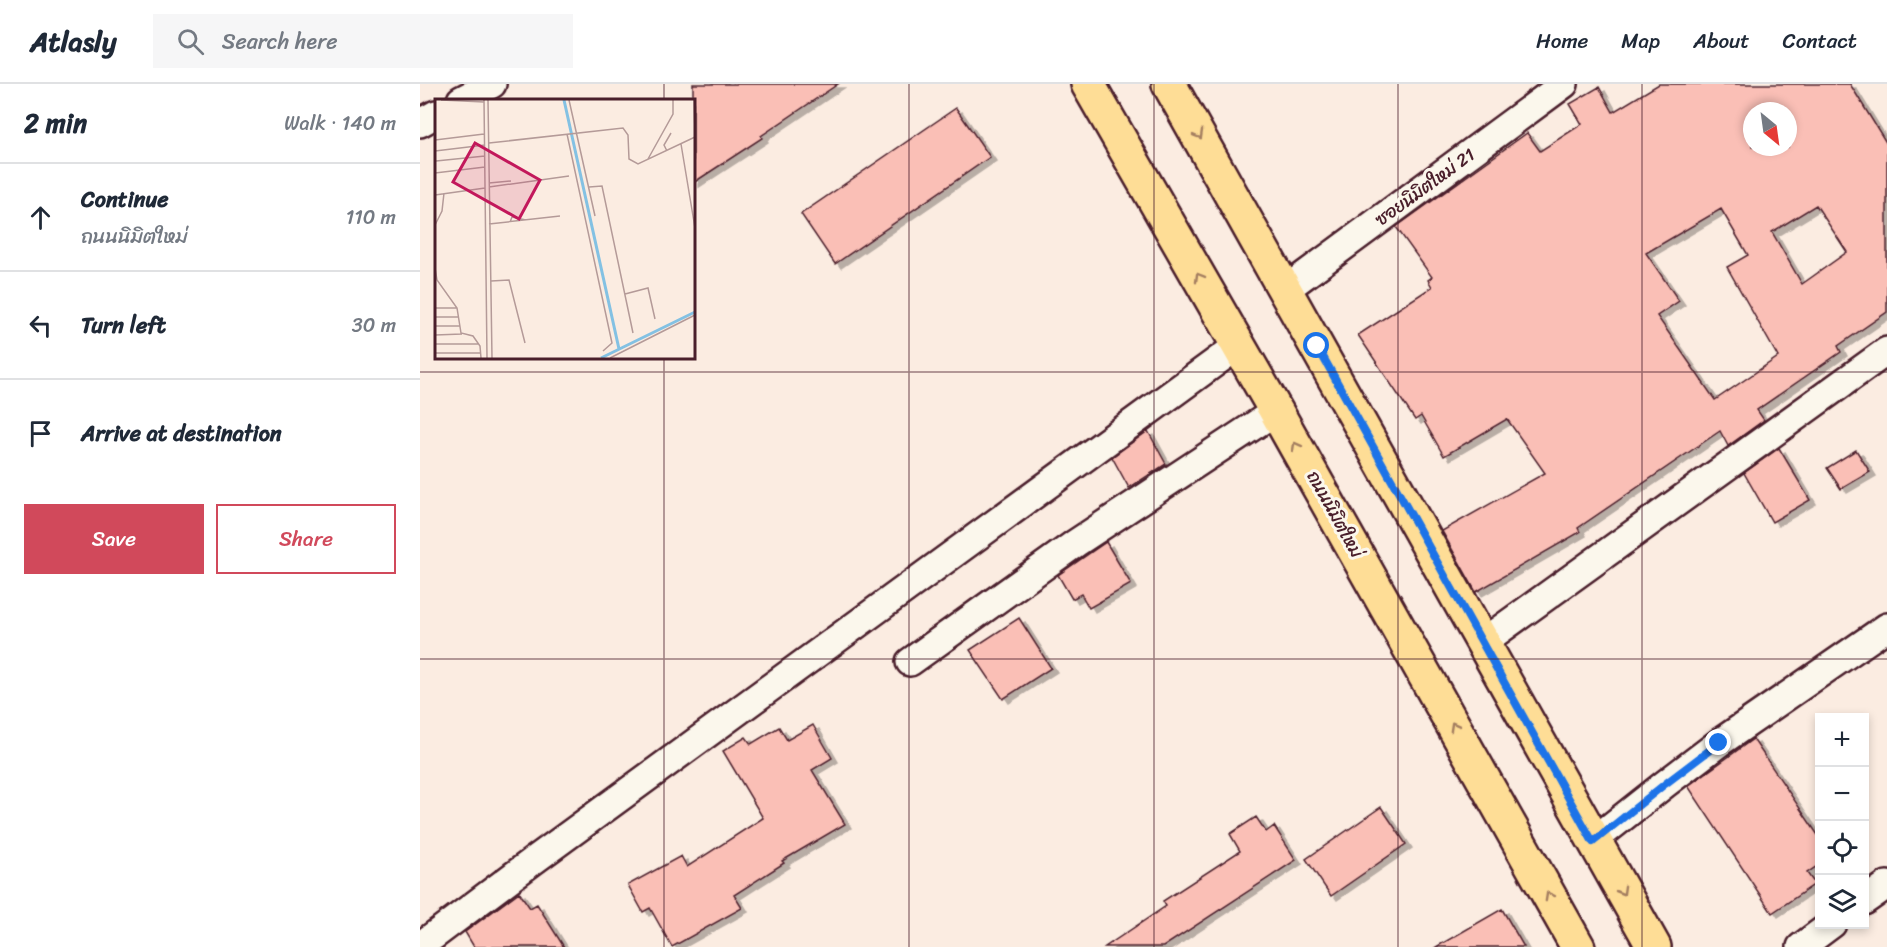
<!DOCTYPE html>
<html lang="en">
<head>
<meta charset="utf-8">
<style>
	body { margin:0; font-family:Sriracha,"Playpen Sans Thai",sans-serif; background:#f6f6f7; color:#1f2937 }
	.controls { position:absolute; right:18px; bottom:18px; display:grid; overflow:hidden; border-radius:0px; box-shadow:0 3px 9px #0003 }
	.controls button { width:54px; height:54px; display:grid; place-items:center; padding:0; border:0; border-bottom:2px solid #e0e1e3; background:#fff; color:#1f2937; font:30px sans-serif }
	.compass { position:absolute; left:1323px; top:18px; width:54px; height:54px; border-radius:50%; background:#fff; box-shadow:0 3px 9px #0003; rotate:151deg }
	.stop { position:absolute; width:18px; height:18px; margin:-14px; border:4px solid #1a73e8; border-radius:50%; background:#fff }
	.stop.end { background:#1a73e8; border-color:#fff; box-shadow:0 2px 6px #0008 }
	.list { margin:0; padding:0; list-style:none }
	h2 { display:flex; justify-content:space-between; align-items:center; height:78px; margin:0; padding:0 24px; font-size:26px }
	h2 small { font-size:20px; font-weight:400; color:#747a83 }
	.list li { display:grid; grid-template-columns:39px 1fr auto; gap:18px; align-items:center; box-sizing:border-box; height:108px; padding:0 24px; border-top:2px solid #e0e1e3 }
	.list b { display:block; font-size:22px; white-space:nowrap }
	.list p { margin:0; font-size:20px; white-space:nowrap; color:#747a83 }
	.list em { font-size:20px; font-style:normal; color:#747a83 }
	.actions { display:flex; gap:12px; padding:18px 24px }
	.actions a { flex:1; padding:14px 0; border:2px solid #d1495b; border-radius:0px; text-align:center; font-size:21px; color:#d1495b }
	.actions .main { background:#d1495b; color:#fff }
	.icon { flex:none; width:33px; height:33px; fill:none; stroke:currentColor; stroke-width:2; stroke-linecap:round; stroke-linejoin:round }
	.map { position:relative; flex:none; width:1467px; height:863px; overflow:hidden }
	header { display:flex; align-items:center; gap:36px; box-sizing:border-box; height:84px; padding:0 30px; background:#fff; border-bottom:2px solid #e0e1e3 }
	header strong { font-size:28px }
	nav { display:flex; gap:33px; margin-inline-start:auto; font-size:21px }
	.search { width:420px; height:54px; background:#f6f6f7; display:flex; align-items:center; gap:15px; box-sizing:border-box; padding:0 21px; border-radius:0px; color:#747a83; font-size:22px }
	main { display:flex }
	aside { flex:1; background:#fff }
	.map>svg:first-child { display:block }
	.building { fill:#fabfb6; stroke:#4a1f2b; stroke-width:1.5; fill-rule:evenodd; filter:url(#shadow) }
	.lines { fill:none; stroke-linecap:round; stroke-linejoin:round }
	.minor-casing { stroke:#4a1f2b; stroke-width:32 }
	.primary-casing { stroke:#4a1f2b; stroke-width:38 }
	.minor { stroke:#fbf7ec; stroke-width:27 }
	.primary { stroke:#fedd96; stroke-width:33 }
	.oneway { stroke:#a47e60 }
	.route { stroke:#1a73e8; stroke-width:8 }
	.grid { fill:none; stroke:#4a1f2b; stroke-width:1.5; stroke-opacity:0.55 }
	.labels { text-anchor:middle; stroke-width:6; stroke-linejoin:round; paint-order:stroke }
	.street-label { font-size:18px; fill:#4a1f2b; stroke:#fbf7ec }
	.inset-river { fill:none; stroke:#83c1e3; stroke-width:3 }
	.inset-road { fill:none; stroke:#b49a98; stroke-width:1.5 }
	.view { fill:#c2185b; fill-opacity:0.15; stroke:#c2185b; stroke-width:3 }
	.inset-edge { fill:none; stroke:#4a1f2b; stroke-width:3 }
</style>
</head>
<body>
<header>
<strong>Atlasly</strong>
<div class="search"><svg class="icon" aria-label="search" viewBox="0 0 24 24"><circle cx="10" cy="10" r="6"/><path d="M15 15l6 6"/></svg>Search here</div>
<nav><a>Home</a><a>Map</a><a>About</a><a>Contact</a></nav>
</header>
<main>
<aside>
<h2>2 min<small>Walk · 140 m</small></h2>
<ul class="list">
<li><svg class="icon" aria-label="ahead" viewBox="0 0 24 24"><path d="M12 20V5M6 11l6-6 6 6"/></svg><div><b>Continue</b><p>ถนนนิมิตใหม่</p></div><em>110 m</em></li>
<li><svg class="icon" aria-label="left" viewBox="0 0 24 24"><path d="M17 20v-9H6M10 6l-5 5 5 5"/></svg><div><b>Turn left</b></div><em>30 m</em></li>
<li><svg class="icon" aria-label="arrive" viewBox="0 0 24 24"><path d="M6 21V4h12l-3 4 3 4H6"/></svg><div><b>Arrive at destination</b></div></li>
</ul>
<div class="actions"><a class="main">Save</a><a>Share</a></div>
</aside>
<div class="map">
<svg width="1467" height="863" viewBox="0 0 1467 863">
	<defs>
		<filter id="shadow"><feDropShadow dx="6" dy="4" stdDeviation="0" flood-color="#0004"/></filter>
	</defs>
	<rect width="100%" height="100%" fill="#fbece1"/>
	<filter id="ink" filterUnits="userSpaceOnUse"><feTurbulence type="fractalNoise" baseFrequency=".0167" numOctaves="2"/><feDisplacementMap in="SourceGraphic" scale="12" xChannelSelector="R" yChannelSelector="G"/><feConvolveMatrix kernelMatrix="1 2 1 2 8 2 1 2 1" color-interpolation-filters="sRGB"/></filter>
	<g filter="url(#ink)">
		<path class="building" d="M273,0H418L341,52L342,54L273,99Z
			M1239,0H1430L1467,60V228L1418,262L1421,268L1337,326L1344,336L1308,362L1300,347L1158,444L1160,448L1056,508L1022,447L1125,389L1087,335L1024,372L1001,332L995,336L938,251L1012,203L1008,196L1012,193L976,143L1107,49L1120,67L1162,40L1150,20L1179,3L1193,28ZM1332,27H1368V63H1332ZM1396,121L1427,168L1382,200L1352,148ZM1301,125L1328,171L1307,183L1358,273L1295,316L1237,232L1259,217L1226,169Z
			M536,24L570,73L415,180L381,130Z
			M728,347L746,380L709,404L692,373Z
			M1359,364L1390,416L1352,438L1324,389Z
			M1436,366L1450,388L1421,405L1407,384Z
			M686,458L711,500L669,524L661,510L652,515L638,491Z
			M599,534L631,584L583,615L550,566Z
			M393,641L412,674L392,686L425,740L362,777L364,779L314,811L322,824L252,863L230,824L223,828L208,801L261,772L267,783L343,734L303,667L326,653L331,660L359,643L367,656Z
			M1333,655L1400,754V780L1387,789L1395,800L1352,829L1268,702Z
			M961,723L986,760L911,812L886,775Z
			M836,733L846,748L854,742L876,776L743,863H685L746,822L743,817L820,767L810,750Z
			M99,808L110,824L117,820L144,863H54L45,848Z
			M1082,825L1104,863H1016Z"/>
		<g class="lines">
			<g class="minor-casing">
				<path id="minor" d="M41,16L72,0
					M0,39L16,30
					M866,205L1144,0
					M1063,558L1467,267
					M490,578L656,459L856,327
					M1173,757L1245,700L1299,659L1467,543
					M1444,817L1467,801
					M0,862L113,777L819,261
					M1381,863L1412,840"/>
			</g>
			<g class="primary-casing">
				<path id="primary" d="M668,0L856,327L1158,863
					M749,0L1234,863"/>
			</g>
			<use href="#minor" class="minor"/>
			<use href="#primary" class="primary"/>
		</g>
		<defs><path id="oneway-chevron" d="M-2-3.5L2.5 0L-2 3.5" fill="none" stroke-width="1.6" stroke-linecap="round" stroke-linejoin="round" transform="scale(1.5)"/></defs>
		<g class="oneway">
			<use href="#oneway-chevron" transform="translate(779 51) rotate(60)"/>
			<use href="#oneway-chevron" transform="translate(779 193) rotate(-120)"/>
			<use href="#oneway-chevron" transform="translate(876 362) rotate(-119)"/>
			<use href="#oneway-chevron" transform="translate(1034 642) rotate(-119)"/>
			<use href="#oneway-chevron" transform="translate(1202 807) rotate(60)"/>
			<use href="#oneway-chevron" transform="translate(1129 812) rotate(-119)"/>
		</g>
	</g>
	<g class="lines" filter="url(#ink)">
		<path class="route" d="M897,262L1173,758L1245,700L1299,659"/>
	</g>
	<path class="grid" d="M244,0V16M489,0V863M734,0V863M978,0V863M1222,0V863M244,273V863M0,288H1467M0,575H1467"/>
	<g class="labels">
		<g class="street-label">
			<text transform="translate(1005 103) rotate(-36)" y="6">ซอยนิมิตใหม่ 21</text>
			<text transform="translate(915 430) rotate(61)" y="6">ถนนนิมิตใหม่</text>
		</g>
	</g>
	<g transform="translate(15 15)">
		<rect width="260" height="260" fill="#fbece1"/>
		<path class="inset-river" d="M129,1L184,250M166,259L260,213"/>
		<path class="inset-road" d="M6,1L49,3M49,1L52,259M53,1L57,259M134,1L160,117M259,1L260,34M132,35L177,244L168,252M0,41L49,35M54,44L188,29L193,36L194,60L203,65L260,38M246,45L260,129M0,52L50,46M232,52L229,46L236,34M213,60L238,15V1M1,62L50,57M0,74L50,68M54,84L76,82M54,88L134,77M154,88L167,87L198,234M0,96L50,89M75,123L77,118L91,121M54,125L125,117M0,126L7,112L9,94M0,169L2,181L22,209L26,234L38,237L45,247L46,259M56,182L74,181L90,244M190,195L213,189L220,220M0,209H22M0,218H24M0,227H25M0,236L27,235M0,245H43M0,254H46M175,259L260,216"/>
		<path class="view" d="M40,44L105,81L84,120L18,83Z"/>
		<rect width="260" height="260" class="inset-edge"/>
	</g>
</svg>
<div class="controls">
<button>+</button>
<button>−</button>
<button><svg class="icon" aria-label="locate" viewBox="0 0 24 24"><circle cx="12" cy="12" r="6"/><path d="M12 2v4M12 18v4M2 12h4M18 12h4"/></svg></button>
<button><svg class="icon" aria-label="layers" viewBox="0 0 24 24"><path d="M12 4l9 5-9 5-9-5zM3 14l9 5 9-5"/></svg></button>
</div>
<svg class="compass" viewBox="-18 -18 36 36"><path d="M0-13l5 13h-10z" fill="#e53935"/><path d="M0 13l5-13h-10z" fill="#747a83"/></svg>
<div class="stop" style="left:897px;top:262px"></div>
<div class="stop end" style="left:1299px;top:659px"></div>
</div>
</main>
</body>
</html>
